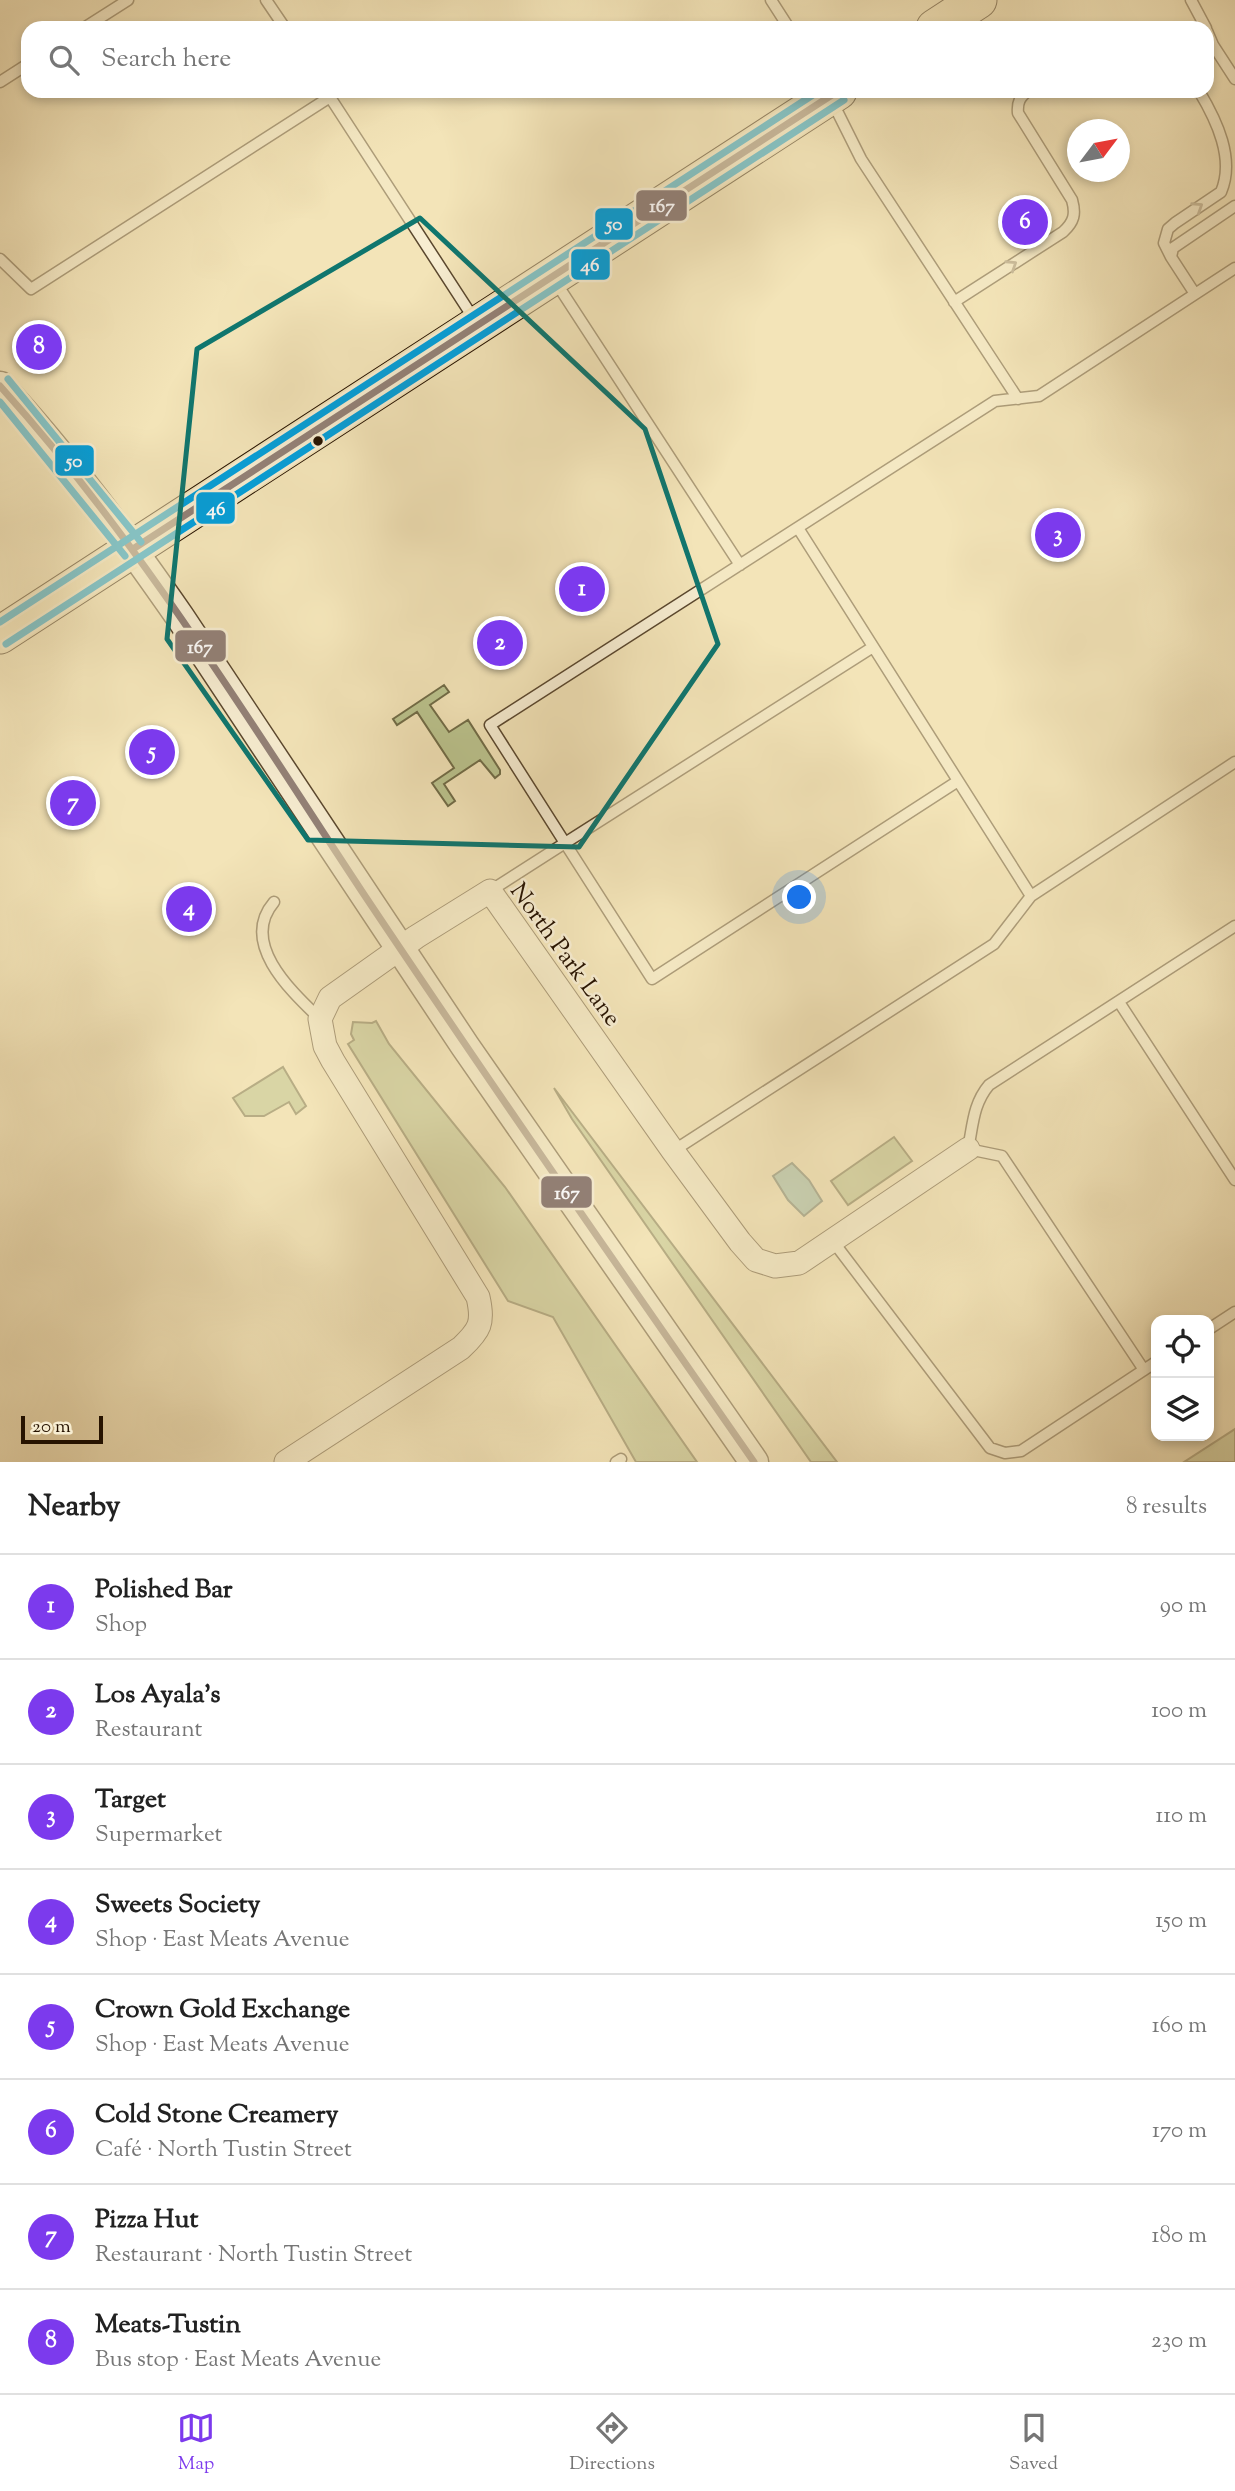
<!DOCTYPE html>
<html lang="en">
<head>
<meta charset="utf-8">
<style>
	body { margin:0; font-family:"Sorts Mill Goudy",serif; background:#f2f2f2; color:#222 }
	.controls { position:absolute; right:21px; bottom:21px; display:grid; overflow:hidden; border-radius:14px; box-shadow:0 4px 10px #0003 }
	.controls button { width:63px; height:63px; display:grid; place-items:center; padding:0; border:0; border-bottom:2px solid #e0e0e0; background:#fff; color:#222; font:35px sans-serif }
	.compass { position:absolute; left:1067px; top:119px; width:63px; height:63px; border-radius:50%; background:#fff; box-shadow:0 4px 10px #0003; rotate:58deg }
	.scale { position:absolute; left:21px; bottom:18px; width:82px; box-sizing:border-box; padding-left:7px; border:4px solid #271300; border-top:0; font-size:19px; line-height:24px; white-space:nowrap; color:#271300; -webkit-text-stroke:5px #f7edd1; paint-order:stroke }
	.you { position:absolute; left:800px; top:898px; width:24px; height:24px; margin:-18px; border:5px solid #fff; border-radius:50%; background:#1a73e8; box-shadow:0 0 0 10px #1a73e833 }
	.badge { display:grid; place-items:center; width:46px; height:46px; border-radius:50%; background:#7c3aed; color:#fff; font-size:23px; font-weight:700 }
	.pin { position:absolute; translate:-50% -50%; border:4px solid #fff; box-shadow:0 2px 7px #0006 }
	.list { margin:0; padding:0; list-style:none }
	h2 { display:flex; justify-content:space-between; align-items:center; height:91px; margin:0; padding:0 28px; font-size:30px }
	h2 small { font-size:23px; font-weight:400; color:#767676 }
	.list li { display:grid; grid-template-columns:46px 1fr auto; gap:21px; align-items:center; box-sizing:border-box; height:105px; padding:0 28px; border-top:2px solid #e0e0e0 }
	.list b { display:block; font-size:26px; white-space:nowrap }
	.list p { margin:0; font-size:23px; white-space:nowrap; color:#767676 }
	.list em { font-size:23px; font-style:normal; color:#767676 }
	.icon { flex:none; width:38px; height:38px; fill:none; stroke:currentColor; stroke-width:2; stroke-linecap:round; stroke-linejoin:round }
	.map { position:relative; flex:none; width:1235px; height:1462px; overflow:hidden }
	.search { position:absolute; background:#fff; box-shadow:0 4px 10px #0003; left:21px; right:21px; top:21px; height:77px; display:flex; align-items:center; gap:18px; box-sizing:border-box; padding:0 24px; border-radius:21px; color:#767676; font-size:26px }
	.sheet { height:931px; background:#fff }
	nav { display:flex; justify-content:space-around; align-items:center; box-sizing:border-box; height:98px; border-top:2px solid #e0e0e0; background:#fff; font-size:19px; color:#767676 }
	nav a { display:grid; justify-items:center; gap:4px }
	nav .on { color:#7c3aed }
	.map>svg:first-child { display:block }
	.green { fill:#bbc48e; stroke:#716c47; stroke-width:2 }
	.water { fill:#9bbfb0; stroke:#6d7a6a; stroke-width:2 }
	.lines { fill:none; stroke-linecap:round; stroke-linejoin:round }
	.service-casing { stroke:#5a472e; stroke-width:13 }
	.minor-casing { stroke:#5a472e; stroke-width:25 }
	.tertiary-casing { stroke:#5a472e; stroke-width:31 }
	.primary-casing { stroke:#271300; stroke-width:39 }
	.service { stroke:#f7edd1; stroke-width:10 }
	.minor { stroke:#f7edd1; stroke-width:23 }
	.tertiary { stroke:#f7edd1; stroke-width:28 }
	.primary { stroke:#f3e4b8; stroke-width:37 }
	.bus-1-casing { stroke:#f7edd1; stroke-width:12 }
	.bus-2-casing { stroke:#f7edd1; stroke-width:12 }
	.bus-3-casing { stroke:#f7edd1; stroke-width:12 }
	.bus-1 { stroke:#938177; stroke-width:7 }
	.bus-2 { stroke:#049fda; stroke-width:7 }
	.bus-3 { stroke:#049fda; stroke-width:7 }
	.oneway { stroke:#998b73 }
	.marked { fill:none; stroke:#0f766e; stroke-width:5; stroke-linejoin:round }
	.bus-dot { fill:#271300; stroke:#f7edd1; stroke-width:2.5 }
	.labels { text-anchor:middle; stroke-width:5; stroke-linejoin:round; paint-order:stroke }
	.street-label { font-size:24px; fill:#271300; stroke:#f7edd1 }
	.line-badge { stroke:#f7edd1; stroke-width:2.5 }
	.badge-label { font-size:19px; text-anchor:middle; font-weight:bold; fill:#fff }
</style>
</head>
<body>
<div class="map">
<svg width="1235" height="1462" viewBox="0 0 1235 1462">
	<rect width="100%" height="100%" fill="#f3e4b8"/>
	<filter id="stains"><feTurbulence type="fractalNoise" baseFrequency=".00286" numOctaves="4"/><feColorMatrix values="0 0 0 0 .2 0 0 0 0 .09 0 0 0 0 .02 0 0 0 .5 -.17"/></filter>
	<radialGradient id="worn" r=".72"><stop offset=".6" stop-color="#630" stop-opacity="0"/><stop offset="1" stop-color="#630" stop-opacity=".3"/></radialGradient>
	<path class="green" d="M444,685L449,692L430,705L449,732L468,720L500,770V774L495,778L480,760L444,784L455,801L448,806L432,783L454,768L417,712L397,725L393,719Z
		M376,1021L389,1044L505,1187L697,1462H636L553,1317L508,1301L348,1044L354,1040L351,1034L353,1022L372,1023Z
		M283,1067L306,1106L296,1114L289,1102L264,1116H245L233,1098Z
		M554,1088L837,1462H811L572,1119Z
		M894,1137L912,1161L848,1205L831,1181Z
		M1235,1429V1462H1184Z"/>
	<path class="water" d="M792,1163L809,1180L822,1201L804,1216L788,1200L773,1176Z"/>
	<g class="lines">
		<g class="service-casing">
			<path id="service" d="M266,0L285,28
				M771,0L789,28
				M1191,0L1206,28
				M84,28L128,0
				M1207,31L1213,45L1235,79
				M0,82L28,64
				M326,91L474,319
				M833,103L861,159L1018,399
				M1171,257L1164,243L1168,229L1175,223L1221,192C1235,159 1217,121 1199,91
				M0,259L31,289L330,97
				M555,281L740,565
				M1195,294L1171,257L1173,248L1235,206
				M954,302L1063,232C1074,222 1076,214 1072,200L1018,113C1017,102 1020,97 1028,91
				M798,528L1031,896
				M873,647L565,843L490,725L995,401L1039,396L1235,268
				M490,891L565,843L652,979L958,781
				M274,902C239,943 291,991 320,1019
				M1119,1002L1235,1180
				M673,1151L994,944L1031,896L1235,762
				M832,1240L990,1448L1005,1453L1021,1451L1156,1362
				M1209,1329L1235,1312
				M1144,1370L1002,1156L968,1149C973,1125 973,1104 989,1085L1235,926
				M616,1462L621,1459"/>
		</g>
		<g class="minor-casing">
			<path id="minor" d="M286,1462L461,1348C480,1330 484,1323 478,1297L333,1061L325,1046L320,1019L330,998L416,937L490,891L673,1151L740,1242L756,1260L775,1266L799,1263L968,1149"/>
		</g>
		<g class="tertiary-casing">
			<path id="tertiary" d="M0,386C66,457 125,538 180,617L465,1046L754,1462"/>
		</g>
		<g class="primary-casing">
			<path id="primary" d="M935,28L978,0
				M0,635L838,91"/>
		</g>
		<use href="#service" class="service"/>
		<use href="#minor" class="minor"/>
		<use href="#tertiary" class="tertiary"/>
		<use href="#primary" class="primary"/>
		<g class="bus-1-casing">
			<path id="bus-1" d="M0,386C140,541 250,722 365,896C492,1086 623,1274 754,1462
				M133,549L838,91"/>
		</g>
		<g class="bus-2-casing">
			<path id="bus-2" d="M0,402L125,556
				M6,644L844,100"/>
		</g>
		<g class="bus-3-casing">
			<path id="bus-3" d="M8,379L141,542
				M0,622L819,91"/>
		</g>
		<use href="#bus-1" class="bus-1"/>
		<use href="#bus-2" class="bus-2"/>
		<use href="#bus-3" class="bus-3"/>
	</g>
	<defs><path id="oneway-chevron" d="M-2-3.5L2.5 0L-2 3.5" fill="none" stroke-width="1.6" stroke-linecap="round" stroke-linejoin="round" transform="scale(1.75)"/></defs>
	<g class="oneway">
		<use href="#oneway-chevron" transform="translate(1198 207) rotate(-33)"/>
		<use href="#oneway-chevron" transform="translate(1012 265) rotate(-33)"/>
	</g>
	<path d="M0 0H1235V1462H0ZM420,218L645,429L718,644L579,847L308,840L167,639L197,349Z" fill="#f3e4b8" fill-opacity=".55" fill-rule="evenodd"/>
	<path class="marked" d="M420,218L645,429L718,644L579,847L308,840L167,639L197,349Z"/>
	<circle class="bus-dot" cx="318" cy="441" r="6"/>
	<g class="labels">
		<g class="street-label">
			<text transform="translate(566 954) rotate(54)" y="8">North Park Lane</text>
		</g>
	</g>
	<g class="line-badge">
		<rect x="635" y="189" width="53" height="33" rx="7" fill="#938177"/>
		<rect x="594" y="207" width="40" height="34" rx="7" fill="#049fda"/>
		<rect x="570" y="248" width="41" height="33" rx="7" fill="#049fda"/>
		<rect x="54" y="444" width="41" height="33" rx="7" fill="#049fda"/>
		<rect x="195" y="491" width="41" height="34" rx="7" fill="#049fda"/>
		<rect x="174" y="629" width="53" height="34" rx="7" fill="#938177"/>
		<rect x="540" y="1175" width="53" height="34" rx="7" fill="#938177"/>
	</g>
	<g class="badge-label">
		<text x="662" y="212">167</text>
		<text x="614" y="230">50</text>
		<text x="590" y="271">46</text>
		<text x="74" y="467">50</text>
		<text x="216" y="515">46</text>
		<text x="200" y="653">167</text>
		<text x="567" y="1199">167</text>
	</g>
	<rect width="100%" height="100%" filter="url(#stains)"/>
	<rect width="100%" height="100%" fill="url(#worn)"/>
</svg>
<div class="controls">
<button><svg class="icon" aria-label="locate" viewBox="0 0 24 24"><circle cx="12" cy="12" r="6"/><path d="M12 2v4M12 18v4M2 12h4M18 12h4"/></svg></button>
<button><svg class="icon" aria-label="layers" viewBox="0 0 24 24"><path d="M12 4l9 5-9 5-9-5zM3 14l9 5 9-5"/></svg></button>
</div>
<svg class="compass" viewBox="-18 -18 36 36"><path d="M0-13l5 13h-10z" fill="#e53935"/><path d="M0 13l5-13h-10z" fill="#767676"/></svg>
<div class="scale">20 m</div>
<div class="you"></div>
<div class="pin badge" style="left:582px;top:589px">1</div>
<div class="pin badge" style="left:500px;top:643px">2</div>
<div class="pin badge" style="left:1058px;top:535px">3</div>
<div class="pin badge" style="left:189px;top:909px">4</div>
<div class="pin badge" style="left:152px;top:752px">5</div>
<div class="pin badge" style="left:1025px;top:222px">6</div>
<div class="pin badge" style="left:73px;top:803px">7</div>
<div class="pin badge" style="left:39px;top:347px">8</div>
<div class="search"><svg class="icon" aria-label="search" viewBox="0 0 24 24"><circle cx="10" cy="10" r="6"/><path d="M15 15l6 6"/></svg>Search here</div>
</div>
<section class="sheet">
<h2>Nearby<small>8 results</small></h2>
<ul class="list">
<li><span class="badge">1</span><div><b>Polished Bar</b><p>Shop</p></div><em>90 m</em></li>
<li><span class="badge">2</span><div><b>Los Ayala's</b><p>Restaurant</p></div><em>100 m</em></li>
<li><span class="badge">3</span><div><b>Target</b><p>Supermarket</p></div><em>110 m</em></li>
<li><span class="badge">4</span><div><b>Sweets Society</b><p>Shop · East Meats Avenue</p></div><em>150 m</em></li>
<li><span class="badge">5</span><div><b>Crown Gold Exchange</b><p>Shop · East Meats Avenue</p></div><em>160 m</em></li>
<li><span class="badge">6</span><div><b>Cold Stone Creamery</b><p>Café · North Tustin Street</p></div><em>170 m</em></li>
<li><span class="badge">7</span><div><b>Pizza Hut</b><p>Restaurant · North Tustin Street</p></div><em>180 m</em></li>
<li><span class="badge">8</span><div><b>Meats-Tustin</b><p>Bus stop · East Meats Avenue</p></div><em>230 m</em></li>
</ul>
</section>
<nav>
<a class="on"><svg class="icon" aria-label="map" viewBox="0 0 24 24"><path d="M3 6l6-2 6 2 6-2v14l-6 2-6-2-6 2zM9 4v14M15 6v14"/></svg>Map</a>
<a><svg class="icon" aria-label="directions" viewBox="0 0 24 24"><path d="M12 3l9 9-9 9-9-9zM9 14v-3h6M13 9l2 2-2 2"/></svg>Directions</a>
<a><svg class="icon" aria-label="saved" viewBox="0 0 24 24"><path d="M7 4h10v16l-5-4-5 4z"/></svg>Saved</a>
</nav>
</body>
</html>
